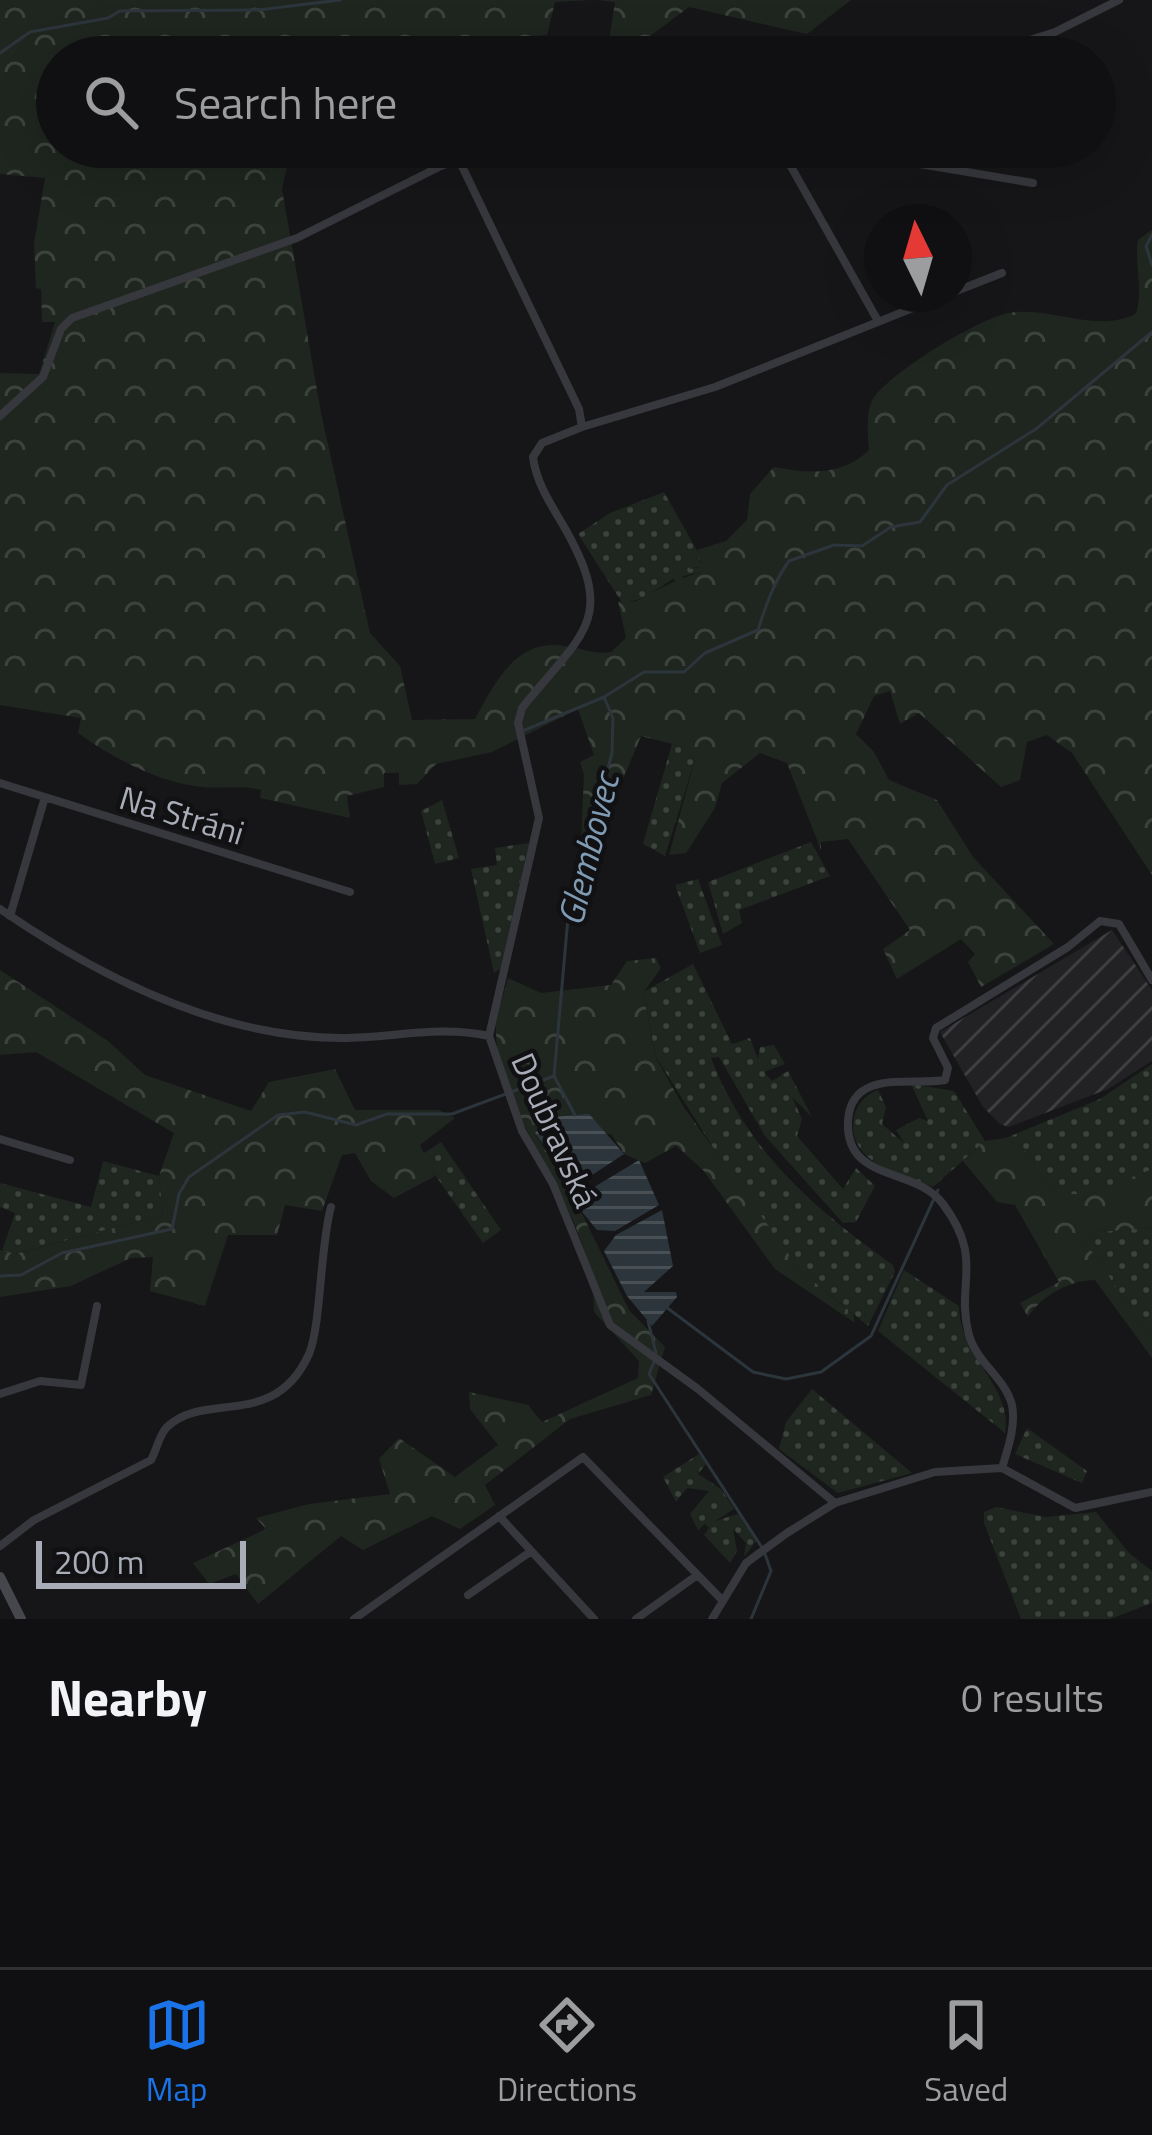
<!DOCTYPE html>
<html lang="en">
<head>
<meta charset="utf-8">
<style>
	body { margin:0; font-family:"Titillium Web",sans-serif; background:#1e1e20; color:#f1f3f6 }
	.compass { position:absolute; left:864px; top:204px; width:108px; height:108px; border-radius:50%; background:#101012; box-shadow:0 12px 48px #0002; rotate:355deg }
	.scale { position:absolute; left:36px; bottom:30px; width:210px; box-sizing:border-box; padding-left:12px; border:6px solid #a8adb8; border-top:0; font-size:33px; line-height:42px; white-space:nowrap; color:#a8adb8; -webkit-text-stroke:9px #111113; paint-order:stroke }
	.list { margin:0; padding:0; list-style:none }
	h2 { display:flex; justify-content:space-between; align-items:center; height:156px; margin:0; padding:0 48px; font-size:51px }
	h2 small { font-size:39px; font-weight:400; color:#9c9d9f }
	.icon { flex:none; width:66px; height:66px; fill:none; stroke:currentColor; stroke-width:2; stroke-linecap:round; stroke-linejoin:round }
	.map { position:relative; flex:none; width:1152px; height:1619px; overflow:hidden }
	.search { position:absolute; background:#101012; box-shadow:0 12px 48px #0002; left:36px; right:36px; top:36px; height:132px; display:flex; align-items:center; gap:30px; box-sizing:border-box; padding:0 42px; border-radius:66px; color:#9c9d9f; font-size:45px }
	.sheet { height:348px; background:#101012 }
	nav { display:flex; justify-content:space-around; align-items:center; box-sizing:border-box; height:168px; border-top:3px solid #303032; background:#101012; font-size:33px; color:#9c9d9f }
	nav a { display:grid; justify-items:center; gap:6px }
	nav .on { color:#1a73e8 }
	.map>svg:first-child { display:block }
	.industrial { fill:url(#industrial-furrows) }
	.grass { fill:url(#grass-dots) }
	.forest { fill:url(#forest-crowns) }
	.water { fill:url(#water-rules) }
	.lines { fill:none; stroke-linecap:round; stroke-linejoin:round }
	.stream { stroke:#2c353c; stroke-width:3 }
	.street { stroke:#37383d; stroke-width:8 }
	.secondary { stroke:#45474d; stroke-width:10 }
	.labels { text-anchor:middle; stroke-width:9; stroke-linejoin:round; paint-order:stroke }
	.street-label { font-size:33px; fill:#a8adb8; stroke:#111113 }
	.water-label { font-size:36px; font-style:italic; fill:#7f9bb3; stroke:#111113 }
</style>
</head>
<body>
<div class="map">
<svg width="1152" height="1619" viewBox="0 0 1152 1619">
	<defs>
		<pattern id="industrial-furrows" width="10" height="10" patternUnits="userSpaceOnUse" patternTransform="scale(3)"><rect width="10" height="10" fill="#222225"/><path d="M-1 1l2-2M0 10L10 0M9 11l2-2" fill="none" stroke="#3f3f43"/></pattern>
		<pattern id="grass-dots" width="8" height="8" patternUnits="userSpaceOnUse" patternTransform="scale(3)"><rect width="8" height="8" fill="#1e261f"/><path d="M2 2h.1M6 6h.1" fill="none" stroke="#3c433d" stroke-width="1.8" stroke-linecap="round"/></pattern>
		<pattern id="forest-crowns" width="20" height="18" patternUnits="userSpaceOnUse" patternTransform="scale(3)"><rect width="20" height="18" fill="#1e261f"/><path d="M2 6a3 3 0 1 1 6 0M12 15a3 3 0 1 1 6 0" fill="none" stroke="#3c433d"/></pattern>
		<pattern id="water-rules" width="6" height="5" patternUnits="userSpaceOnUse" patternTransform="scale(3)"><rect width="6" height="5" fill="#2c353c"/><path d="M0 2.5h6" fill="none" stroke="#485056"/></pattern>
	</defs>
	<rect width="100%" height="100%" fill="#161618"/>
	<path class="industrial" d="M1112,930L1152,990V1061L1108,1089L1009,1127L1000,1124L983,1107L940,1032Z"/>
	<path class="grass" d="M664,492L700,556V563L689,569L702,567V572L674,578L646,597L623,604L578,534L610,513Z
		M672,744L684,747L695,759L665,856L643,844Z
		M442,800L459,858L435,864L421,811Z
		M811,842L830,876L739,910L742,923L723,934L708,882Z
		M529,843L500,969L494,973L471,869L497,865L495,848Z
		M698,879L722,945L700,953L675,885Z
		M693,964L732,1044L750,1038L758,1059L760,1047L774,1045L785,1064L764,1072L772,1081L788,1071L812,1117L792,1097L802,1119L797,1136L843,1189L856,1168L875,1186L856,1222L843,1223L765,1136L719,1057L711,1058C747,1151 814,1209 893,1265L895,1272L868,1326L799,1269L750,1206L656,1057L643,992Z
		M1152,1064V1169C1123,1185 1089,1199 1056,1195L1024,1150L1006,1138L1100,1099Z
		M911,1084L954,1091L985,1141L933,1187C901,1175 845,1162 854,1117C857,1103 866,1095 878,1090L886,1107L882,1124L905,1144L896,1130L919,1118L928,1121Z
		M441,1142L501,1230L483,1243L421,1155Z
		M103,1161L159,1176L163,1215L14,1254L2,1251L15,1213L0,1207V1183L91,1207Z
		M1152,1228V1340L1086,1243L1097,1232Z
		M904,1270L959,1306C959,1357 1014,1388 1005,1433L878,1331Z
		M812,1389L912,1473L838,1493L779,1449L786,1422Z
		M1027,1428L1087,1471L1082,1483L1015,1454Z
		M699,1454L706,1464L698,1474L721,1489L734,1509L715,1521L738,1514L757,1540L744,1557L746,1543L733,1529L737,1551L730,1563L704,1535L709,1528L705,1524L698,1530L690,1514L709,1491L687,1488L676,1502L663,1477Z
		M996,1507L1045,1517L1096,1512L1129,1553L1152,1571V1603L1110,1619H1021L984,1523V1512Z"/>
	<path class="forest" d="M0,0H591L555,2L547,35L478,40L468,57H424L313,40L309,57H57V147H291L282,189L321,413L370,633L400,666L412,720L475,719C494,684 516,638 564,646C581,648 594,655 611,652L626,638L618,601L634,602L675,581L668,571L681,570L683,578L702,572V567L686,568L701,562L697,550L726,541L747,520L750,494L774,467C808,474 843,476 869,450C868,435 866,417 871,403C881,377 981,317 1009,313C1054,306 1092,334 1136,314C1144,288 1134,267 1138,240L1152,230V875L1072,753L1047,735L1027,742L1020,780L1001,787L919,713L900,724L890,691L874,696L856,734L874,752L889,780L937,800L973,857L1054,944L981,987L968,962L975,954L961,939L897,979L883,949L910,930L848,839L821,842V850L787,763L760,753L722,783L715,808L686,853L669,855L695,759L684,747L641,736L591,856L581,842L584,775L580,762L594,755L578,709L492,752L436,764L417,784L399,785V773H384V787L347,796L350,818L260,798L261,790C241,785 223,789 203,787C159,783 113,758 78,733L81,718L0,705V373L39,374L55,322H42L41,289L36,288L34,244L45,178L0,174Z
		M598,0H851L807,34L689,7L638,45L609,41L615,2Z
		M656,958L661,968L643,993L656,1058L683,1106L799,1269L853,1314L855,1323L775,1269L703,1170L676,1146L645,1163L624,1154L612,1135L553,1117L535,1134L568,1185L629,1310L665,1347L651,1395L570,1419L485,1485L495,1505L460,1529L432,1516L363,1550L341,1536L258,1604L236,1574L209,1584L193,1563L266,1529L256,1518L309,1504L390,1494L379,1459L399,1438L455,1477L498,1445L470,1409L469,1392L528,1405L542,1422L638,1378L639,1361L594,1312C595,1206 499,1124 496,1033C495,1016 504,995 508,978L541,993L611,985L627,961Z
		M0,970L108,1041L145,1075L251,1111L269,1082L335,1069L355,1110H439L455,1118L420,1145L435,1176L394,1198L371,1181L355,1153L342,1155L322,1211L285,1205L277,1235H228L205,1306L150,1291L153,1257L131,1258L71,1286L0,1297V1250L15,1254L163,1215L159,1176L174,1133L36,1052L0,1055Z
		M1006,1138L1024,1150L1056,1195L1093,1193L1152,1169V1228L1097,1232L1086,1243L1152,1340V1358L1095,1280C1070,1280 1041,1296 1028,1317L1020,1303L1059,1282L1015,1205L997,1202L963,1161L985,1141Z"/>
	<path class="water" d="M589,1114L624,1154L574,1187L535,1133L553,1117Z
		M639,1160L659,1205L615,1231L597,1230L579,1208L591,1189Z
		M662,1210L673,1266L644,1292H676L677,1297L652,1326L627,1296L604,1251L616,1235Z"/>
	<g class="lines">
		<path class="stream" d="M0,53L30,32L108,18L120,11L258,10L340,0
			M1152,235L1146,246L1152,265
			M525,730L604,697
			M575,1115L554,1076L568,918L612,753L613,718L604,697L644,672H684L705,653L758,630C765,608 774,581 789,561L834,545L862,546L891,527L920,522L947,485L1036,429L1152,332
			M0,1276L21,1275L62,1253L172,1229L179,1194L189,1177L278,1115L305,1112L356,1125L387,1114H452L554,1076
			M666,1307L753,1372L786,1379L821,1372L871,1336L938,1190
			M648,1321L656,1353
			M654,1362L649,1374L761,1546
			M751,1619L771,1571L765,1554"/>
		<path class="street" d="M977,57L1055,32L1119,0
			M780,147L878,321
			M818,147L1033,183
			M459,160L579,409L582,427L542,443L533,457C536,482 550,503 563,525C618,620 583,632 522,708L518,723L539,818L489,1036
			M954,292L1002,273
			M0,416L43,377L61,329L72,318L297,238L441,166L492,147
			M582,427L715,387L948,294
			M0,783L350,892
			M0,909C99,977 220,1038 342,1038C393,1038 438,1025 489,1036L522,1131L553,1184L610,1325L698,1389L835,1503
			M10,916L45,797
			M0,1139L70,1160
			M0,1394L40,1381L81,1385L97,1306
			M1002,1468C1008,1448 1016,1426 1012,1405C1005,1378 977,1363 969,1335C955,1283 985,1260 943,1204C915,1166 845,1183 848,1121C851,1068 912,1086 945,1080L948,1068L933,1038L936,1028L1068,947L1100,921L1119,924L1152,980
			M499,1516L594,1619
			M0,1546L34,1520L151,1460C157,1449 159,1435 167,1427C206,1390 274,1431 309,1354C321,1326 320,1246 331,1207
			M468,1595L530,1552
			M354,1619L583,1457L723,1601
			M636,1619L696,1576
			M712,1619L746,1563L787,1533L835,1503L935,1472L1002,1468L1075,1508L1152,1492"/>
		<path class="secondary" d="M0,1577L21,1619"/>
	</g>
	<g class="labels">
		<g class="street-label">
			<text transform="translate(182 815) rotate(17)" y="12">Na Stráni</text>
			<text transform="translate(555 1130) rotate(66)" y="12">Doubravská</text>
		</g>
		<g class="water-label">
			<text transform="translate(588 849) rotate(-76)" y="13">Glembovec</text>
		</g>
	</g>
</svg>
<svg class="compass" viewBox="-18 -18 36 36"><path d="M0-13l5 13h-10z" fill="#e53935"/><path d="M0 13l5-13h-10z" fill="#9c9d9f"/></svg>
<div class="scale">200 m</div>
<div class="search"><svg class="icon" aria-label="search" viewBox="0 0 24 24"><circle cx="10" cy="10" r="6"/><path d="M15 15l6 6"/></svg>Search here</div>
</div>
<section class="sheet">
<h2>Nearby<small>0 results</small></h2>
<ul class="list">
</ul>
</section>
<nav>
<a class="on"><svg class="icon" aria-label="map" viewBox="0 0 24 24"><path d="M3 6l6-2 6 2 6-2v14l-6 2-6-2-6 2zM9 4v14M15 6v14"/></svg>Map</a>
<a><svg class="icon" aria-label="directions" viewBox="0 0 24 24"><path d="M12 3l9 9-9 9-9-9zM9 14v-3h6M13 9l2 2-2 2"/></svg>Directions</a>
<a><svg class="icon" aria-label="saved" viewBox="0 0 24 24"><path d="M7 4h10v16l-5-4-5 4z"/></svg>Saved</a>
</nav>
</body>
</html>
